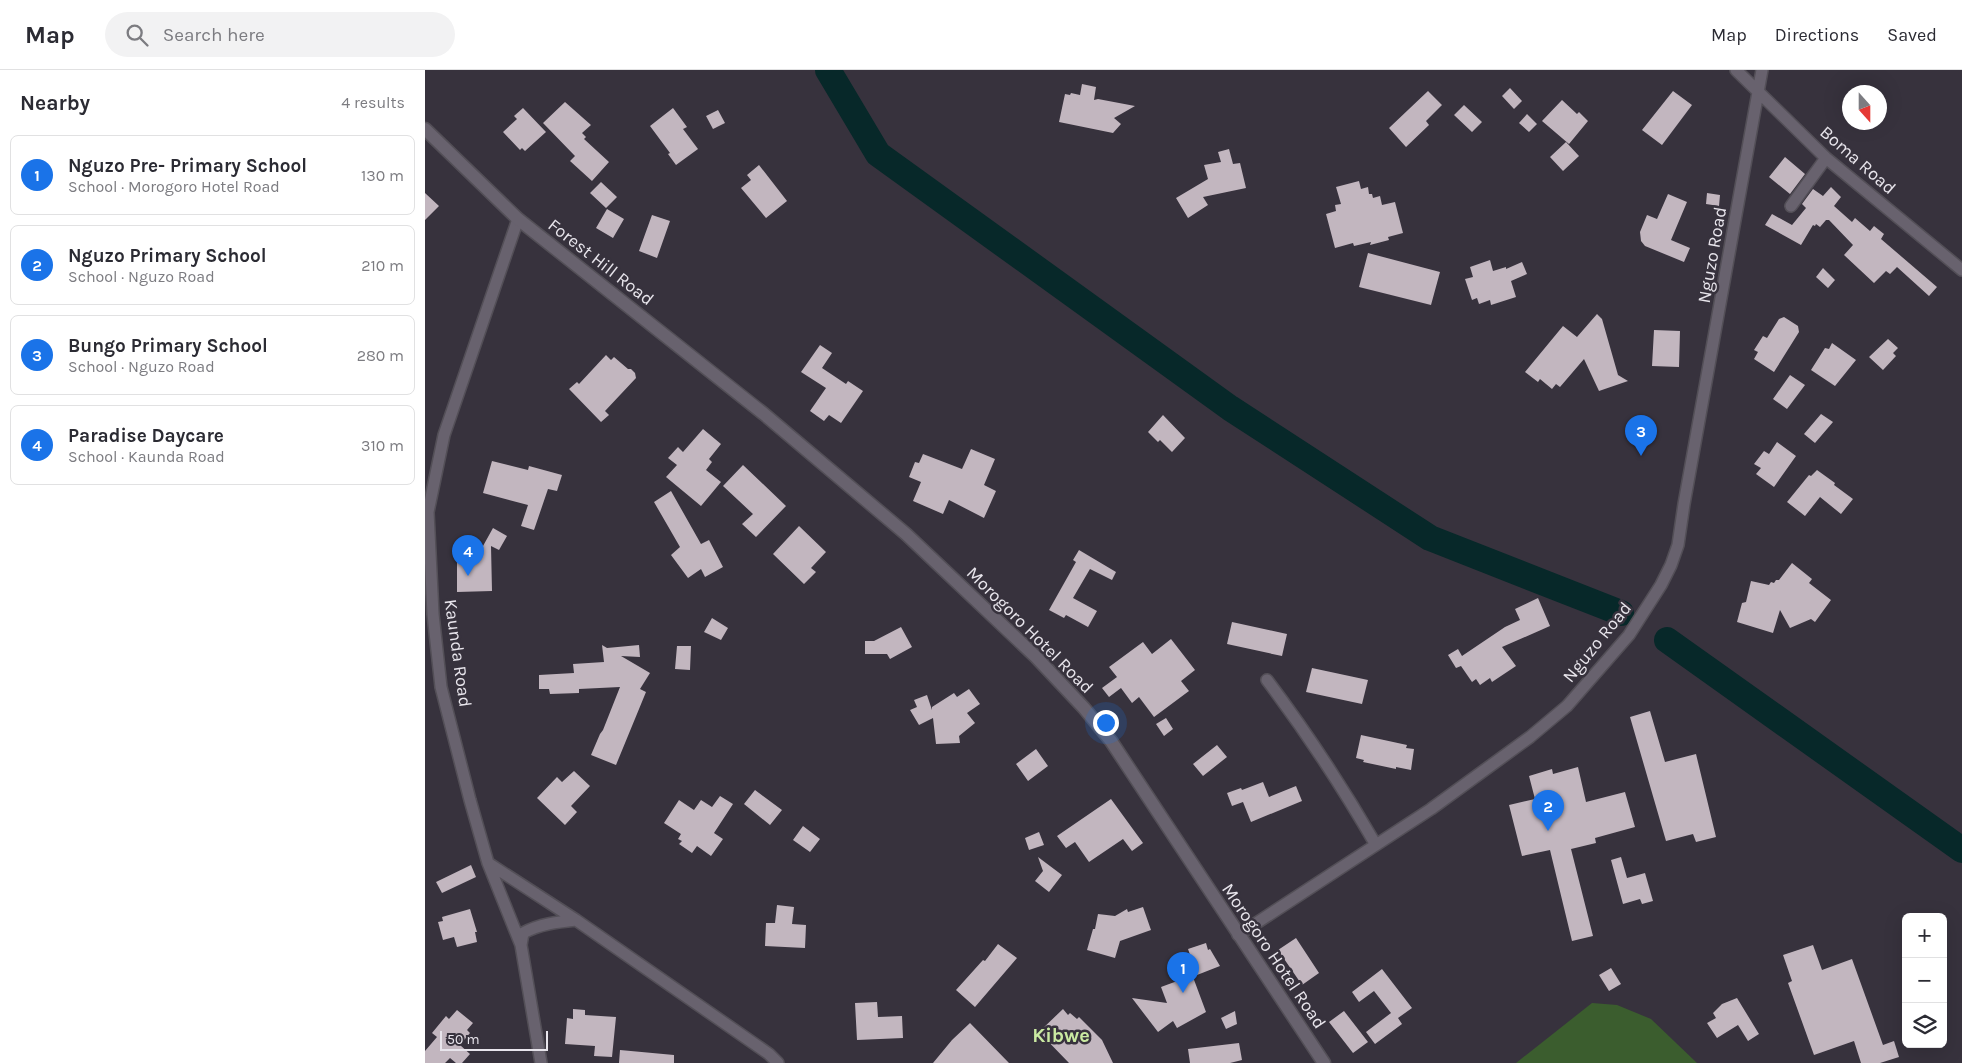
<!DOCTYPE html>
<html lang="en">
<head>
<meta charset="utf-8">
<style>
	body { margin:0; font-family:Karla,sans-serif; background:#f2f2f3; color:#2b2b33 }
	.controls { position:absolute; right:15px; bottom:15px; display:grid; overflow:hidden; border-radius:8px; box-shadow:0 5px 20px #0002 }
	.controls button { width:45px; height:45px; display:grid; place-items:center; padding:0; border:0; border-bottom:1px solid #e1e1e2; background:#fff; color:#2b2b33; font:25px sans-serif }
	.compass { position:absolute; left:1417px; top:15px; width:45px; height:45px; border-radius:50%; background:#fff; box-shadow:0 5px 20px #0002; rotate:159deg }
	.scale { position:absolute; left:15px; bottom:12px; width:108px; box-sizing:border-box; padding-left:5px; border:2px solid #e8e5ec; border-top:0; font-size:14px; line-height:18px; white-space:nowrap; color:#e8e5ec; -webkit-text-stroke:4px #37323d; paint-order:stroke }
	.you { position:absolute; left:680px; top:652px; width:18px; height:18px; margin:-12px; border:4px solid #fff; border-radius:50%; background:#1a73e8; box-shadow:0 0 0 8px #1a73e833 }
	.badge { display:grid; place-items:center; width:32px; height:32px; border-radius:50%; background:#1a73e8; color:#fff; font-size:16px; font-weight:700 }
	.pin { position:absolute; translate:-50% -41px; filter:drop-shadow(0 1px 2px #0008) }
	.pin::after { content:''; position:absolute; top:26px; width:18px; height:15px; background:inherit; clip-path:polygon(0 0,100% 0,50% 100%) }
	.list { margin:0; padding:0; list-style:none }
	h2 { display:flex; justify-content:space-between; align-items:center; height:65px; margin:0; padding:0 20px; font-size:21px }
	h2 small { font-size:16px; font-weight:400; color:#7c7c81 }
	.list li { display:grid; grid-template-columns:32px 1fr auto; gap:15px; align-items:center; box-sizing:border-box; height:80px; margin:0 10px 10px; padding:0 10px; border:1px solid #e1e1e2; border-radius:8px }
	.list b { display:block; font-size:19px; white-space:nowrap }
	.list p { margin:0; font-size:16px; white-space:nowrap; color:#7c7c81 }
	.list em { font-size:16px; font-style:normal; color:#7c7c81 }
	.icon { flex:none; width:28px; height:28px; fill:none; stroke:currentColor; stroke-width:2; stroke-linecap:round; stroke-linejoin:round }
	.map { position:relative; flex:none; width:1537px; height:993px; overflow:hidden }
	header { display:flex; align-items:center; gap:30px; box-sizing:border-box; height:70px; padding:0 25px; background:#fff; border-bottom:1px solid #e1e1e2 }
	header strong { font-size:24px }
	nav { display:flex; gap:28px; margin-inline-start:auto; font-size:18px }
	.search { width:350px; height:45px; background:#f2f2f3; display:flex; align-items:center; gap:12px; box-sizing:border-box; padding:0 18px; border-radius:28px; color:#7c7c81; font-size:19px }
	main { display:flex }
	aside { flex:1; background:#fff }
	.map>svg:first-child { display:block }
	.green { fill:#3b5d2e }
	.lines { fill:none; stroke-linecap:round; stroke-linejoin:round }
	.river { stroke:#072829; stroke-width:26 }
	.building { fill:#c2b6bf }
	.street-casing { stroke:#534f57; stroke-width:14 }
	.secondary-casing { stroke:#534f57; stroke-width:15 }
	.street { stroke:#68626e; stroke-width:11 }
	.secondary { stroke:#68626e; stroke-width:12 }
	.labels { text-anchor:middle; stroke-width:5; stroke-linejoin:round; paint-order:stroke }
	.street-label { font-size:18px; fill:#e8e5ec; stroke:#37323d }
	.quarter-label { font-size:20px; font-weight:bold; fill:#caeaa2; stroke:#37323d }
</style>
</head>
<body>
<header>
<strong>Map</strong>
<div class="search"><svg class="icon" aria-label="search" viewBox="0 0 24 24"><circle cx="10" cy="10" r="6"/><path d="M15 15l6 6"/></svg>Search here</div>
<nav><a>Map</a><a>Directions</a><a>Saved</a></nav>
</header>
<main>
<aside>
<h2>Nearby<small>4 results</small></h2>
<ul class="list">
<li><span class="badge">1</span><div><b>Nguzo Pre- Primary School</b><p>School · Morogoro Hotel Road</p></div><em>130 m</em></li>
<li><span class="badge">2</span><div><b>Nguzo Primary School</b><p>School · Nguzo Road</p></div><em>210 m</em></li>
<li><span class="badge">3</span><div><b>Bungo Primary School</b><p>School · Nguzo Road</p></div><em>280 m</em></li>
<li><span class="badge">4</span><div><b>Paradise Daycare</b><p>School · Kaunda Road</p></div><em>310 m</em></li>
</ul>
</aside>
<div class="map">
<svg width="1537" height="993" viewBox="0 0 1537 993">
	<rect width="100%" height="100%" fill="#37323d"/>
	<path class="green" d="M1167,933L1192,935L1226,949L1272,993H1091Z"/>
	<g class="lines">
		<path class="river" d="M403,0L453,84L805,338L1005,468L1196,543
			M1242,570L1537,780"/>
	</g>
	<path class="building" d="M657,14L671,17L669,30L673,29L710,36L689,48L696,54L688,63L634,52L640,24L645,25L646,23L655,25Z
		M1085,18L1097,31L1089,39L1077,26Z
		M1003,21L1017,35L1001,51L1004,55L981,77L964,58Z
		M1248,21L1267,35L1237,75L1217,60Z
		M1137,30L1152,44L1154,42L1163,51L1144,74L1117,51Z
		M140,32L166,55L157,63L161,67L159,69L184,92L167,111L145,91L150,86L118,53Z
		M1039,35L1057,52L1047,62L1029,45Z
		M98,38L121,62L100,81L97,78L95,80L78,62L92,49L89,46Z
		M248,38L262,57L258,59L273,79L251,95L243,84L245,83L225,56Z
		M293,40L300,53L288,59L281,46Z
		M1102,44L1112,54L1104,62L1094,53Z
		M1141,72L1154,86L1138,101L1125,87Z
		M804,79L808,94L815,93L821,118L778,127L783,135L763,148L751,128L783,109L779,95L796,92L793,82Z
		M1360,87L1380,104L1365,124L1344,107Z
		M334,95L362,131L341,148L316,118L326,110L322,105Z
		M934,111L936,119L943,117L944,124H947L948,128L955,126L957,135L970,132L978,163L963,167L964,170L945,175L946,172L929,176L928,173L910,178L901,144L911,141L910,135L916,134L911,117Z
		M176,112L192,127L181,138L165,123Z
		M1406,117L1416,127L1409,136L1427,152L1430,148L1445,161L1449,156L1459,164L1456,169L1512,217L1504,226L1472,197L1465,204L1461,201L1449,213L1419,185L1428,175L1404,150H1401L1395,157L1391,154L1390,156L1388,155L1376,175L1340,155L1347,144L1367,155L1381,138L1377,134L1388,119L1398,126Z
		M0,123L14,136L0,150Z
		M1282,123L1295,125L1294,136L1281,134Z
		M1243,124L1262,132L1246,170L1265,178L1259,192L1220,176L1216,171L1215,162L1222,145L1232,149Z
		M182,139L199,149L188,168L171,158Z
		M227,145L245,151L232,188L214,181Z
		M943,183L1015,202L1006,235L934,217Z
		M1065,190L1068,201L1081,197V199L1097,192L1102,204L1086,211L1091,227L1066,235L1065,230L1054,234L1052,228L1047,230L1040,209L1048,207L1045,197Z
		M1398,198L1410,210L1403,218L1391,207Z
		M1172,244L1177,249L1193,305L1203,311L1174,321L1159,289L1135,317L1131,314L1127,319L1115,309L1113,312L1100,302L1138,256L1152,267Z
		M1359,247L1373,256L1374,262L1349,302L1329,289L1333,282L1329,280L1338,266L1342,268L1354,249Z
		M1229,260L1255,261L1254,297L1227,296Z
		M1463,269L1473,278L1468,283L1471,286L1458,300L1444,287Z
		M1407,273L1431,290L1410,316L1386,300L1400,278L1404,279Z
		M395,275L407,283L397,298L421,314L423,311L438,321L416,353L404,345L399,351L385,341L401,318L376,302Z
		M181,285L186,290L189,287L203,299H206L210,303L211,308L180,341L184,345L176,352L144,319L152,312L154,314Z
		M1365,305L1380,315L1362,339L1348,329Z
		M1396,344L1408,352L1390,373L1379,364Z
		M738,345L760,368L747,382L735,370L733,372L723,362Z
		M278,359L296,374L284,389L287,392L281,400L296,412L276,436L241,407L252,395L243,388L253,377L258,382Z
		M1352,372L1371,386L1349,417L1331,404L1336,398L1329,394L1339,381L1344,384Z
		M546,379L570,389L559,415L571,421L559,448L524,430L518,444L488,431L496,412L484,407L490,392L494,393L498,384L537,399Z
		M67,391L103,400L104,396L137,405L132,421L123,419L109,460L96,456L103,435L58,423Z
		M318,395L361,436L331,467L317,454L328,444L298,416Z
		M1392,400L1410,413L1409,415L1428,429L1416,444L1395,427L1380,446L1362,432L1384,405L1386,406Z
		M246,421L276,474L284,470L298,497L280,507L276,499L263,508L246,485L255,477L229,432Z
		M374,456L401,482L386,498L391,502L379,514L348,484Z
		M68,458L82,466L74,480L66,476L67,521L32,522V485H53Z
		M654,480L691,502L687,510L665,499L648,528L672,541L663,557L641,545L639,548L624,540L651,492L648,490Z
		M1367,493L1387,509L1384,513L1406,530L1390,552L1386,549L1365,558L1355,540L1348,563L1312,552L1317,533L1321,532L1326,511L1344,515L1346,512L1349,513L1351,510H1354Z
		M1113,528L1125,556L1077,577L1091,596L1067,612L1065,608L1055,615L1051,609L1047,612L1036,596L1031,598L1023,585L1033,579L1037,586L1080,557L1095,550L1090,539Z
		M287,548L303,558L296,570L279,562Z
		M807,552L862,564L857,586L802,574Z
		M476,557L487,577L465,589L462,584H440V571H449Z
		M746,569L770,600L756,611L764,621L729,647L714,627L707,633L696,618L684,627L677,618L692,607L684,597L718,572L727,584Z
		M177,575L182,578L214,575L215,587L196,586L225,603L215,619L221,622L191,695L166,685L175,664L178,660L195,617L154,619V623L125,624L124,619H114V605L149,603L148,594L179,592Z
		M252,576H266L265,600L250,599Z
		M887,598L943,610L937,634L881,622Z
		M544,619L555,634L542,643L550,653L534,666L535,673L511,674L508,648L494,655L485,640L492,637L489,630L502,625L507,640V637L529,623L532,627Z
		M1225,641L1240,692L1271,684L1291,767L1271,772L1268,764L1241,771L1205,647Z
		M741,648L748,659L739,666L731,654Z
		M936,665L982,675L981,678L989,679L986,700L971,697V699L938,692L939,690L931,688Z
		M792,675L802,687L778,706L768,694Z
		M611,679L623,696L603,711L591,694Z
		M1153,697L1161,732L1200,722L1210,757L1170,768L1171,773L1146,779L1168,866L1147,871L1125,780L1097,786L1084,735L1110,729L1104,706L1127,699L1128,704Z
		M149,701L165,716L146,736L152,742L140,755L112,728L132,707L137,712Z
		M838,712L844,727L871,716L877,731L826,752L818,732L807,736L802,723L816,718L817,720Z
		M330,720L357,740L345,755L319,734Z
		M295,726L308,734L289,763L298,769L286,786L272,776L267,783L254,774L257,771L253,769L256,764L239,753L254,730L269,740L276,730L287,737Z
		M686,729L718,773L707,781L698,769L664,792L650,772L641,778L632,766Z
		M378,756L395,769L385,782L368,770Z
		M614,762L619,775L604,780L600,768Z
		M613,787L637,805L624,822L610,811L618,801Z
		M1196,787L1202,808L1220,803L1228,831L1217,834L1215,829L1198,834L1186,790Z
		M46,795L51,807L17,823L11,812Z
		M352,835L369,837L367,854L381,855L380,878L340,876L341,853H350Z
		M718,837L726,860L695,871L690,888L662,880L668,859H670L673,844L690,846L702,839L703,842Z
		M45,839L52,862H50L52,872L32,877L29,867L18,870L13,852L18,851L17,847Z
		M871,868L894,903L877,915L853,880Z
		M781,873L783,880L785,879L795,896L772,905L763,879Z
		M573,874L592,888L550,937L531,920L558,890L560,891Z
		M1388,875L1397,900L1427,889L1458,975L1469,971L1474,987L1455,993H1436L1429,971L1389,985L1363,913L1367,911L1358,885Z
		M1186,898L1196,914L1184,921L1174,905Z
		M765,899L781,942L752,958L748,951L733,962L707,928L742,933L736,917L755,910L752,905Z
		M957,899L987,938L973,948L977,954L950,974L941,962L966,943L949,921L934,932L927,922Z
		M1312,928L1334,964L1323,971L1313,955L1292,968L1282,953L1291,948L1288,943L1297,934Z
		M452,932L453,947L477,946L478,968L432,970L430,933Z
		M148,939L160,940V945L191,947L187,987L169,986L170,976L140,974L142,948L148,949Z
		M638,939L643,945L645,943L652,949L654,947L677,970L688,993H644L614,962Z
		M32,940L48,953L42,960L45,963L35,975L45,984L37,993H31L25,988L20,993H0V981L12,967L7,963L21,946L24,949Z
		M810,941L812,954L801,959L796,948Z
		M919,941L943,972L928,983L904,952Z
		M545,953L584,993H508L527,970Z
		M814,973L817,990L805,993H765L763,979Z
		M195,980L249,985V993H194Z"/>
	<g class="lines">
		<g class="street-casing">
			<path id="street" d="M1311,0L1401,88L1537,200
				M1366,136L1401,88
				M93,149L19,365L3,442L8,544L16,617L45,730L63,793L96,875L116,993
				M842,610C882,663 918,718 951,775
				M63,793L151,850L344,984L353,993
				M813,865L1006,739L1105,667L1142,636L1204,565L1236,515L1246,495L1253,475L1259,434L1337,0
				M96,875L98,863C115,854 132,852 151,850"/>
		</g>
		<g class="secondary-casing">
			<path id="secondary" d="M0,59L93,149L339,344L481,464L611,587L659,638L686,671L899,993"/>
		</g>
		<use href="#street" class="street"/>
		<use href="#secondary" class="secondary"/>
	</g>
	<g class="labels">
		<g class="street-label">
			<text transform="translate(1433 90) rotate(41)" y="6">Boma Road</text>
			<text transform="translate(1287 185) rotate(-80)" y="6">Nguzo Road</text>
			<text transform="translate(176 192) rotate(38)" y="6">Forest Hill Road</text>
			<text transform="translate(605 560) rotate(45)" y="6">Morogoro Hotel Road</text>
			<text transform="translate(1172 572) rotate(-51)" y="6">Nguzo Road</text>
			<text transform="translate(33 583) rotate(82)" y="6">Kaunda Road</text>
			<text transform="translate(849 886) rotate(56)" y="6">Morogoro Hotel Road</text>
		</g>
		<g class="quarter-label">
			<text x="636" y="972">Kibwe</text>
		</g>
	</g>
</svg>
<div class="controls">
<button>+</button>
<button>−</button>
<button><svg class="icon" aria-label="layers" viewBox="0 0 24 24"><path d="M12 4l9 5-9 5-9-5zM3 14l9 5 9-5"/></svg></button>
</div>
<svg class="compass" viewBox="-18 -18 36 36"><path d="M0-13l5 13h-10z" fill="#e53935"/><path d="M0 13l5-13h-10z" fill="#7c7c81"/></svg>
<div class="scale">50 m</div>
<div class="you"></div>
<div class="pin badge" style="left:758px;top:923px">1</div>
<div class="pin badge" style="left:1123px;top:761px">2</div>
<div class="pin badge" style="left:1216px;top:386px">3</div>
<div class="pin badge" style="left:43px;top:506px">4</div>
</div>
</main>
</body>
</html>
